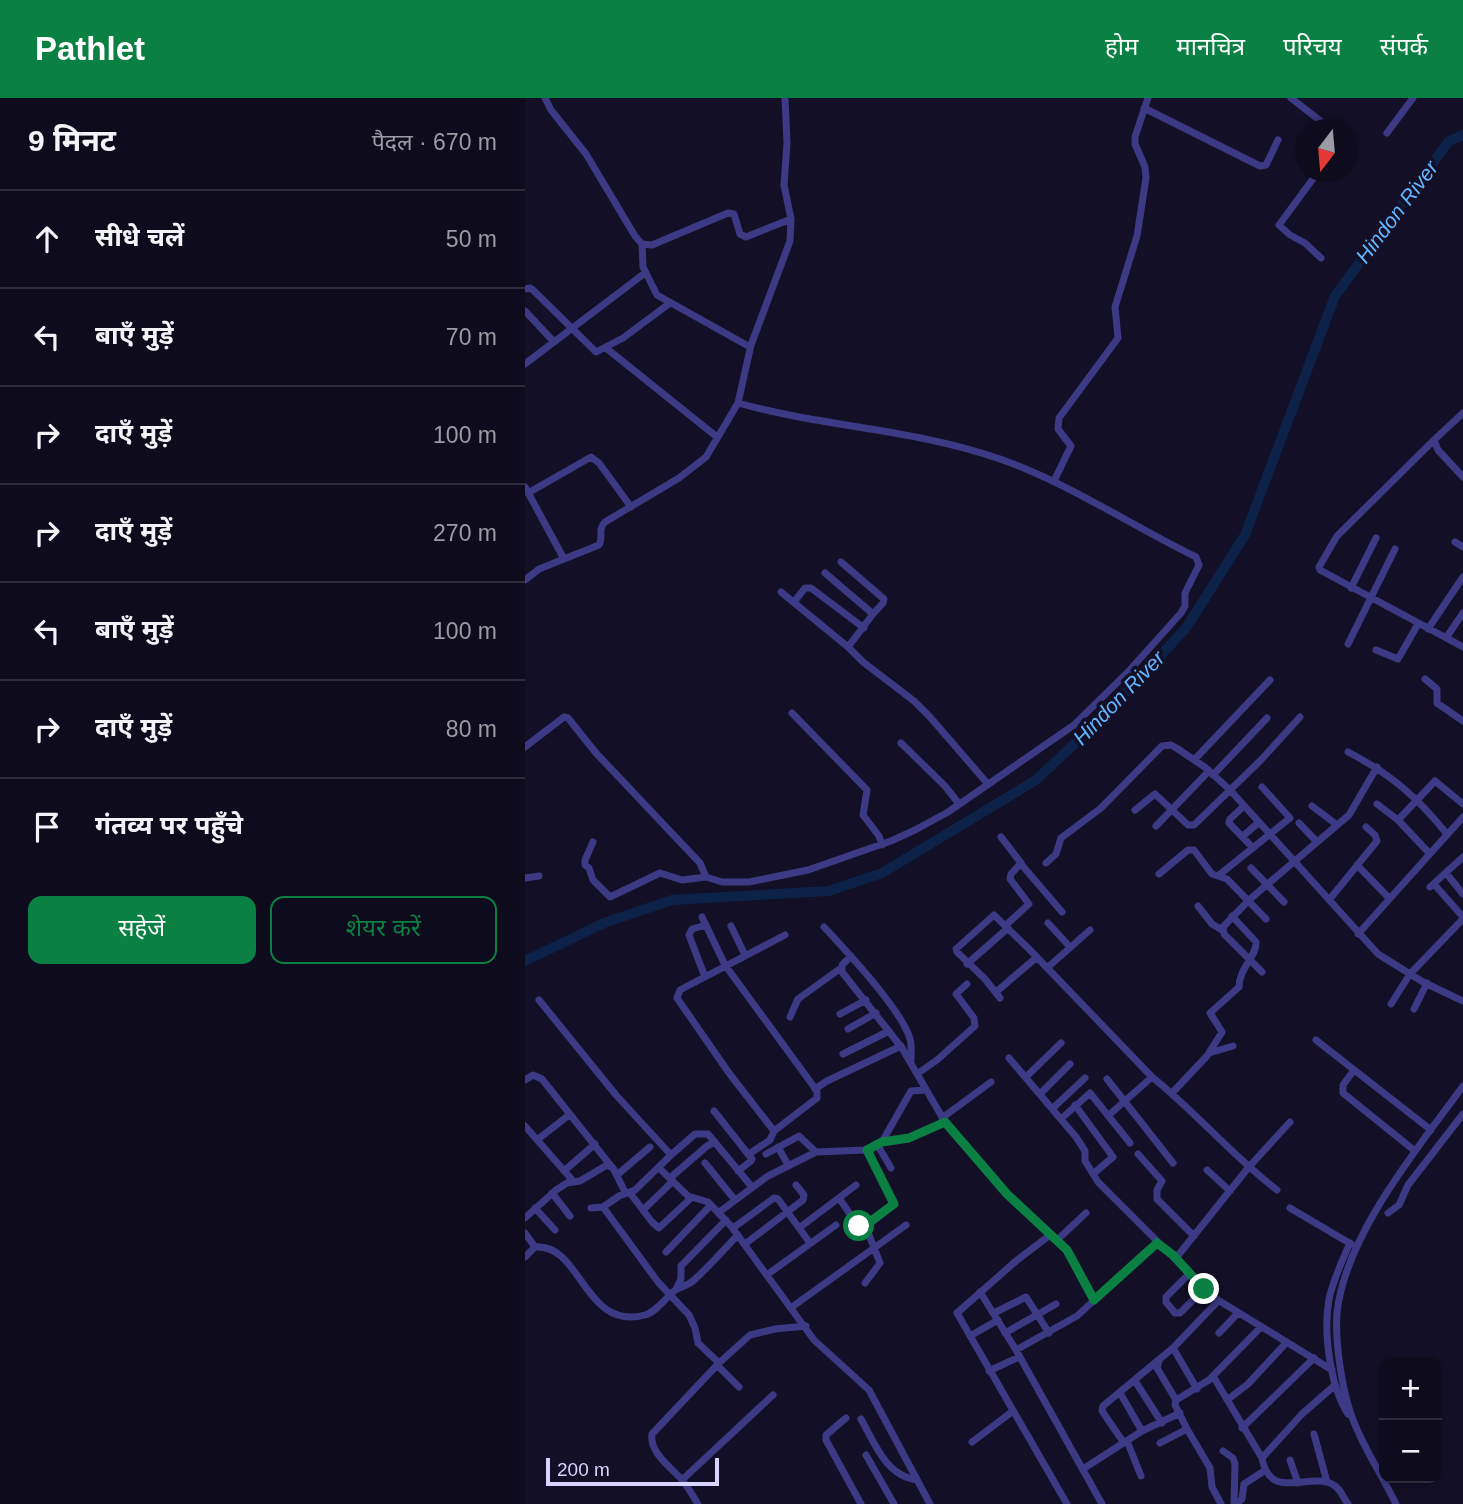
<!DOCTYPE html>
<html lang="hi">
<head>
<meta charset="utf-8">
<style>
	body { margin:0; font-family:Arial,"Noto Sans Devanagari",sans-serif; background:#1c1929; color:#f1f3f6 }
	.controls { position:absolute; right:21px; bottom:21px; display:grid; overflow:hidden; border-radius:14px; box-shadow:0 4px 10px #0003 }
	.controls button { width:63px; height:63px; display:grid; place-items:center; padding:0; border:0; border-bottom:2px solid #2e2b3b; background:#0e0b1c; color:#f1f3f6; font:35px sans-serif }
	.compass { position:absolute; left:770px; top:21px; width:63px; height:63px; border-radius:50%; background:#0e0b1c; box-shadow:0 4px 10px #0003; rotate:196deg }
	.scale { position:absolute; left:21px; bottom:18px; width:173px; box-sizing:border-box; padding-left:7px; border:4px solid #d9d4ff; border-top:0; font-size:19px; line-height:24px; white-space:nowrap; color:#d9d4ff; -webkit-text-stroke:5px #130f26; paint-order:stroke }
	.stop { position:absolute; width:21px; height:21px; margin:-16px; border:5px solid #0b8043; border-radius:50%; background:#fff }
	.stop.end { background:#0b8043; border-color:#fff; box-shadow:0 2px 7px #0008 }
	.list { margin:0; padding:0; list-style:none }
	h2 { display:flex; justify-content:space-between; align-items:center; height:91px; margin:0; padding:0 28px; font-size:30px }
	h2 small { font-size:23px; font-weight:400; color:#9b9ba3 }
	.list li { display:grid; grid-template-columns:46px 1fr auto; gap:21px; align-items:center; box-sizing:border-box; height:98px; padding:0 28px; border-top:2px solid #2e2b3b }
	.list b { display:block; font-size:26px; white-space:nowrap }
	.list em { font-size:23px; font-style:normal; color:#9b9ba3 }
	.actions { display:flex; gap:14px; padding:21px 28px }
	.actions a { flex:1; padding:16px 0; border:2px solid #0b8043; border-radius:14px; text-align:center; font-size:24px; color:#0b8043 }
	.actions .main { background:#0b8043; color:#fff }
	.icon { flex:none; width:38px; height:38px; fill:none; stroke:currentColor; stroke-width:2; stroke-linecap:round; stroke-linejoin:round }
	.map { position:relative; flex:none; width:938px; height:1406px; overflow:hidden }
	header { display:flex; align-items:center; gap:42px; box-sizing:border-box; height:98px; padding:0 35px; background:#0b8043; color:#fff }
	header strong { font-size:33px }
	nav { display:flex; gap:38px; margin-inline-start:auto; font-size:24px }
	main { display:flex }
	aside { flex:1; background:#0e0b1c }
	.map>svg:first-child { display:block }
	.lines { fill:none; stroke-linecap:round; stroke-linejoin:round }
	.river { stroke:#0c2248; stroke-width:10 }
	.minor { stroke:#3d3a85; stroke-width:7 }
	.route { stroke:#0b8043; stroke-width:9 }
	.labels { text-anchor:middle; stroke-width:7; stroke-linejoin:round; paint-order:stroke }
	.water-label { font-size:21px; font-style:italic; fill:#62b6ff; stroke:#130f26 }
</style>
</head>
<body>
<header>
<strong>Pathlet</strong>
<nav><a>होम</a><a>मानचित्र</a><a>परिचय</a><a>संपर्क</a></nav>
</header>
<main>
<aside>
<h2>9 मिनट<small>पैदल · 670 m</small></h2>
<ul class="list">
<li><svg class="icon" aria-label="ahead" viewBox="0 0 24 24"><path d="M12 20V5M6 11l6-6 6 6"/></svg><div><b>सीधे चलें</b></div><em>50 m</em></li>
<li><svg class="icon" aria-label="left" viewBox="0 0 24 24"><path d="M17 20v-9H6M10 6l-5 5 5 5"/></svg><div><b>बाएँ मुड़ें</b></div><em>70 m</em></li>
<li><svg class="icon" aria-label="right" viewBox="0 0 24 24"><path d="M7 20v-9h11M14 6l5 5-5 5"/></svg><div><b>दाएँ मुड़ें</b></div><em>100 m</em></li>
<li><svg class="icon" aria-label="right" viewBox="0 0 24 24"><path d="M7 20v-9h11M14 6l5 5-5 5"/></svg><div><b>दाएँ मुड़ें</b></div><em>270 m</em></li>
<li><svg class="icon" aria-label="left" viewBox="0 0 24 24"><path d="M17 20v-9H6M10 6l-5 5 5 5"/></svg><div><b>बाएँ मुड़ें</b></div><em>100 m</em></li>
<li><svg class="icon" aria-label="right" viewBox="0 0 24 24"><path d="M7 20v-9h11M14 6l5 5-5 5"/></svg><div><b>दाएँ मुड़ें</b></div><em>80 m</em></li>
<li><svg class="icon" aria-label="arrive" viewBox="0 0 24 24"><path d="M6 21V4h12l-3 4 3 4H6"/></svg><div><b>गंतव्य पर पहुँचे</b></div></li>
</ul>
<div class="actions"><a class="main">सहेजें</a><a>शेयर करें</a></div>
</aside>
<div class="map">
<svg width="938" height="1406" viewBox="0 0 938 1406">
	<rect width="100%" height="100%" fill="#130f26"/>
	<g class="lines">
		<path class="river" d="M0,863L79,825L147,802L304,793L357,775L511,682L580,617L661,530L720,437L810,198L924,43L938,37"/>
		<path class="minor" d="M20,0L26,12L61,56L110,138L117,146L127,147L203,115L209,116L215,136L221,139L266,121
			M766,0L807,32
			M619,10L735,68L741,67L753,42
			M862,35L888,0
			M793,74L754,127L765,137L780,145L796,160
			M117,146L118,169L132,197L225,249
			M0,191L5,190L8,192L71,254L98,240L145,205
			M0,213L29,244
			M81,250L192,339
			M0,266L120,175
			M938,315L909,342L913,352L938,379
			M909,342L812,438L794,469L795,472L938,549
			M529,383L546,348L533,331L534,320L593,240L590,209L612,138L621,80L620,69L610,46V39L623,0
			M0,389L39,461
			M3,395L66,359L74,365L106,409
			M930,444L938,449
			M316,464L359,501L358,505L348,516
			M300,475L348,516L323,549
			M0,482L14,471L74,447C79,439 72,432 80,424L154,380L181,359L213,305
			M826,490L851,440
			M256,494L323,549L338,564L389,603L405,619L462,685
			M269,504L280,490H286L339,530
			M903,531L938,479
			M921,540L938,515
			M823,546L870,451
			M851,552L873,561L893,526
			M900,581L912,591V605L938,623
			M267,615L342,692L338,717L354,738L357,747
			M376,645L420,688L434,706
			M0,649L39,619L43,620L71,655L175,765L181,779
			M823,654C866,676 892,699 922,736
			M669,662L745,582
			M688,677L742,620
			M852,706L873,722L904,755
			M719,708L705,721L704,725L728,750
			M787,708L812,727
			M610,712L630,696L663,727H669L736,662L775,619
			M873,722L910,683L938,706
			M774,725L792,744
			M631,728L684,673
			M476,739L496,765L486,776L485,781L504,806L481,827
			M717,739L733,725
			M68,744L60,762V767L64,770L68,782L85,799L135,775L157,782L181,779L197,784H224L283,772L366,743L390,732L423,714L549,627L603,574L656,515L660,508V495L674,467L671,459C605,427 544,385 475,361C390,331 299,329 213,305L226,247L265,143L266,121L259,87L262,45L260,0
			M521,765L531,756L536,740L576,710L637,648L646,647L653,651L681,670L705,692L853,856L898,884L938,903
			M496,766L537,814
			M832,767L864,800
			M726,770L759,804
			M921,775L938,796
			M634,776L663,752H669L687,776L702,781L741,821
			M694,777L765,720L737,689
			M0,780L14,778
			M909,786L938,819
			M905,789L938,759
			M804,802L852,743L850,737L841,729
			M673,808L687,826L697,832
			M177,819L200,867L292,993V1000L249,1033L204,975L152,900L155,892L260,837
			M523,825L545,849
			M206,828L220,857
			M299,829C321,853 377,912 385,941C387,948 386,955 386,962
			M833,836L938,719
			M326,858L317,867V874L377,950L420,1024L482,1096L542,1152L569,1202
			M442,866L483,830
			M522,870L565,832
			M737,874L699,836L698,829L724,802L824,717L852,669
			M180,879L164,837L167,831L181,827
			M471,894L512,859
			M475,900L460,881L432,854L431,851L469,817L505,852L627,979C671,1014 707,1058 752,1092
			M14,902L91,997L146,1057L170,1036H183L227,1089
			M866,906L885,876L938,821
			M889,911L902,885
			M315,916L341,902
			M265,919L273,901L316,870
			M323,931L351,915
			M791,942L906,1032
			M684,955L708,948
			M318,956L364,933
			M484,960L551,1039L560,1053V1063L573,1084L688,1199L807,1272
			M829,972L818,987V995L890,1053
			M392,976L412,962L450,928L449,920L431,896L442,886
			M501,979L536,945
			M582,981L648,1065
			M0,982L8,977L17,981L86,1068
			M290,991L302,983L376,948
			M647,995L682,958L697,934L685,915L714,889C714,870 732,858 731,844L707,818
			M515,996L545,966
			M550,1007L588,1059L568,1076
			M528,1010L560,980
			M189,1013L227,1061L226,1063L213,1073
			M584,1017L627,979
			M417,1020L466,984
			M537,1020L565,995L605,1045
			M0,1028L49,1084
			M12,1042L44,1017
			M357,1044L386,993L400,992
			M352,1046L366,1070
			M253,1049L263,1067
			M224,1056L245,1042L249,1033
			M241,1056L274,1038L291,1054
			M613,1056L637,1083L632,1092V1101L669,1138
			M180,1065L210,1102
			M134,1070L163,1098L183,1104L206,1128L289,1242L344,1292L405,1406
			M682,1072L705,1093
			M39,1073L70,1046
			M92,1077L125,1049
			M145,1080L182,1048L190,1044
			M27,1095L45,1118
			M105,1095L127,1124L134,1130L166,1100
			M314,1100L331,1125L340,1131
			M78,1109L133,1184L164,1217L170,1230L173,1245L194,1265
			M10,1110L30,1132
			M66,1110L78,1109L94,1098L110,1092L146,1057
			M765,1110L826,1146
			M118,1112L148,1083
			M193,1115L243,1078L291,1054L340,1052L357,1044L384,1040L420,1024
			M863,1115L874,1107L883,1087L938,1016
			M0,1120L31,1092L42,1085L55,1083L82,1067L88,1070L100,1094
			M208,1130L249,1100L253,1101L285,1145
			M274,1130L331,1087
			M0,1135L10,1149L0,1159
			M525,1137L491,1163L432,1215L542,1406
			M532,1142L561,1115
			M220,1146L278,1102L279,1097L271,1087
			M10,1149C57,1145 59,1234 120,1217C131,1214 140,1201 149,1193C154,1189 162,1188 168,1183C184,1169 198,1152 213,1137
			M141,1154L186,1107
			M651,1160L723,1070L765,1024
			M665,1175L641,1199V1204L650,1215H655L679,1191
			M243,1176L311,1127
			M340,1185L355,1165L341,1129L369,1106L342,1052
			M151,1191L156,1181V1168L201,1122
			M455,1194L491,1252L577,1406
			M267,1209L381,1127
			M469,1215L501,1199L524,1235
			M480,1235L531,1206
			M694,1235L713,1215
			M445,1238L473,1222
			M648,1250L672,1291
			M491,1252L552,1218L632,1145
			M634,1263L632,1270L651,1302
			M192,1267L214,1289
			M464,1273L494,1259
			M688,1278L737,1360C745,1406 788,1371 810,1388C816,1392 819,1401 823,1406
			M610,1283L637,1325
			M595,1295L617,1333
			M702,1302L723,1286L761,1245
			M823,1316C805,1288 798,1234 804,1201C808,1182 817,1163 825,1145
			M321,1320L301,1337V1342L336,1406
			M336,1321C350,1346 361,1378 392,1382
			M717,1330L789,1260
			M662,1331L685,1370L687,1389L696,1406
			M789,1336L802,1384
			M602,1343L616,1378
			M447,1344L488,1313
			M599,1345L577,1313L578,1308L648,1250L693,1203
			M635,1345L662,1331L650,1307L651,1302L684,1282L736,1229
			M698,1353L708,1360L710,1366L709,1406
			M341,1357L369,1406
			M737,1360L777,1316L809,1288
			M765,1362L773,1385
			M558,1371L617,1333L655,1315
			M157,1382L248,1297
			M173,1406C168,1398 163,1389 157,1382C147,1370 124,1355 127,1336L194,1265L225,1237L250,1231L281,1228
			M711,1406L717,1401L719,1386L739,1373
			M871,1406C856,1375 834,1343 824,1310C816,1284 810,1242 812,1215C820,1137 893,1050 938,988"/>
	</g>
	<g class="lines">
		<path class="route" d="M334,1128L341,1131L342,1126L369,1106L342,1052L357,1044L384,1040L420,1024L482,1096L542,1152L569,1202L632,1145L648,1157L679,1191"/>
	</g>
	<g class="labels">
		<g class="water-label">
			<text transform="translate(872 114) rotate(-53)" y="7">Hindon River</text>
			<text transform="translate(594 600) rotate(-46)" y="7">Hindon River</text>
		</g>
	</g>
</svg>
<div class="controls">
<button>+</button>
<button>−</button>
</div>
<svg class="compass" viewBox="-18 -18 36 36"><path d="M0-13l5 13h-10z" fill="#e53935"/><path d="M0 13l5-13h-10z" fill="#9b9ba3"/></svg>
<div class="scale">200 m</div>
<div class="stop" style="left:334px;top:1128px"></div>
<div class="stop end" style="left:679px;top:1191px"></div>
</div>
</main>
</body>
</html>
